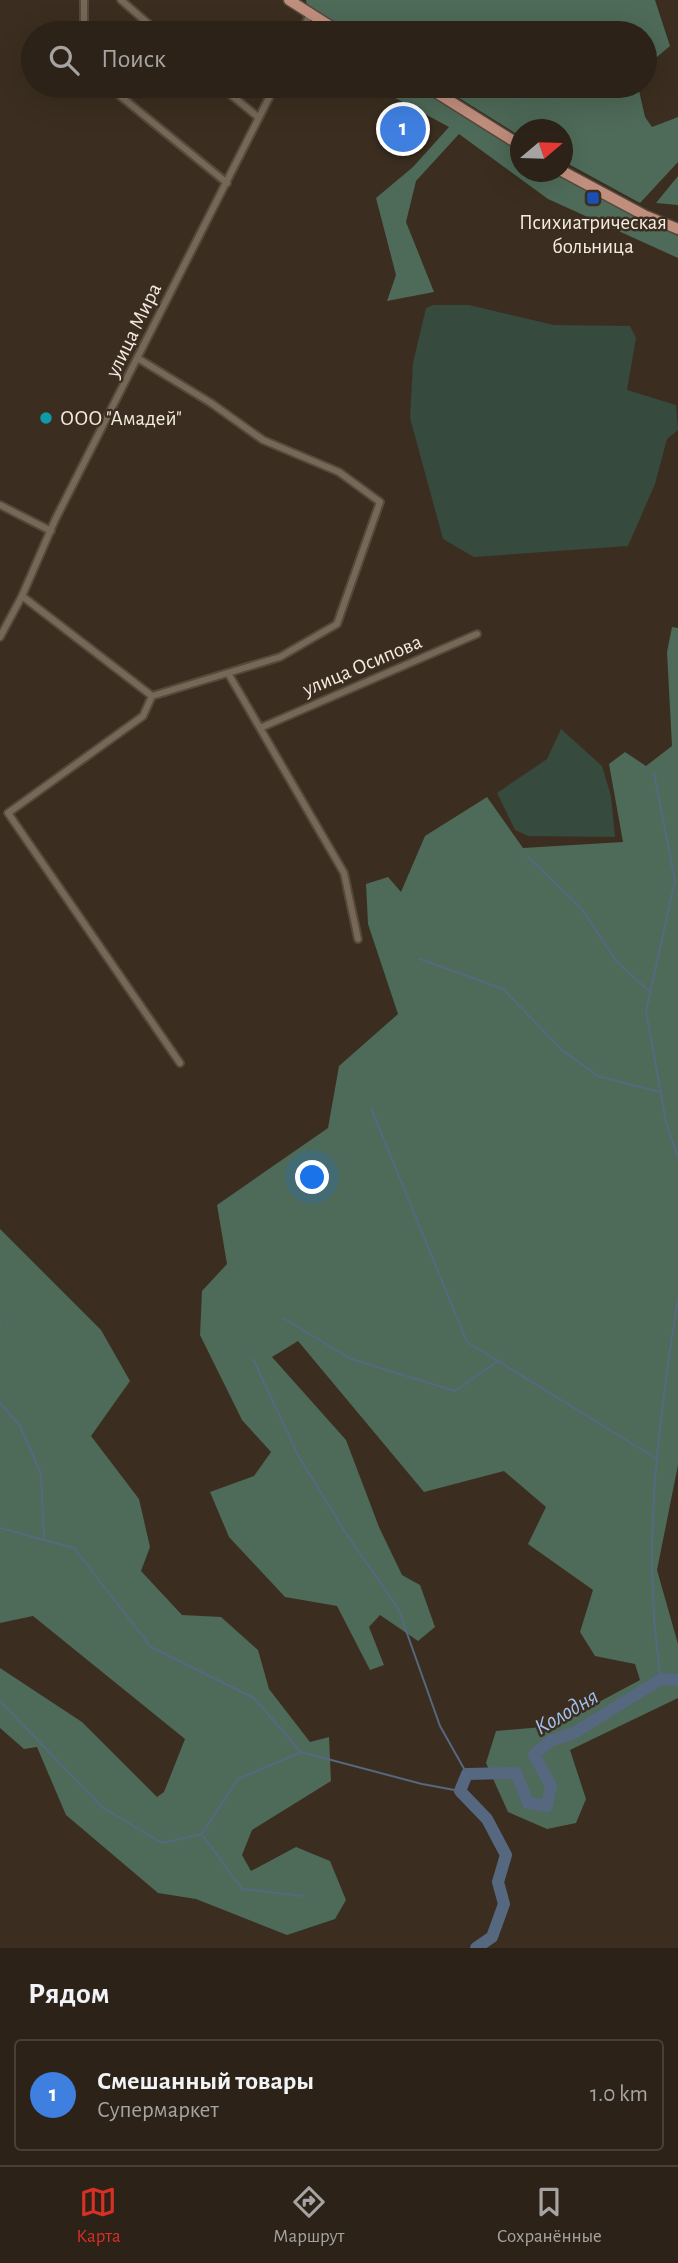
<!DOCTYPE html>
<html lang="ru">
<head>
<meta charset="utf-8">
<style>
	body { margin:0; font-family:"Alegreya Sans",sans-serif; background:#342a21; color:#f1f3f6 }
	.compass { position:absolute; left:510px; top:119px; width:63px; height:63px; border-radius:50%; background:#2c2218; box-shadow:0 7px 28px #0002; rotate:71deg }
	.you { position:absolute; left:313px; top:1178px; width:24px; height:24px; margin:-18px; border:5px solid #fff; border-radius:50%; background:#1a73e8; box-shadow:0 0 0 10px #1a73e833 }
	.badge { display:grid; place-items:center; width:46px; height:46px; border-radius:50%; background:#d93025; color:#fff; font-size:23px; font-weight:700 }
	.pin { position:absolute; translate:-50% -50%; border:4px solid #fff; box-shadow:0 2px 7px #0006 }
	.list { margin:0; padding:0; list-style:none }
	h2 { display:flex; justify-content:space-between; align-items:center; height:91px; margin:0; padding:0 28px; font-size:30px }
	h2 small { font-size:23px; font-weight:400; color:#a6a4a2 }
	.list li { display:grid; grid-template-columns:46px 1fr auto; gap:21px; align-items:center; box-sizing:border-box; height:112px; margin:0 14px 14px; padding:0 14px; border:2px solid #483f37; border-radius:7px }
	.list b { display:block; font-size:26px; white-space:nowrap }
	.list p { margin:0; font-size:23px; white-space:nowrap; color:#a6a4a2 }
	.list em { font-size:23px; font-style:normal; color:#a6a4a2 }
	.icon { flex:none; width:38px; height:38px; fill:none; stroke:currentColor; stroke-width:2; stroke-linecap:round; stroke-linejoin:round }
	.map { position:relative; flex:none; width:678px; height:1948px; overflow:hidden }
	.search { position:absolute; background:#2c2218; box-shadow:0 7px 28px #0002; left:21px; right:21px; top:21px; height:77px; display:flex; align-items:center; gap:18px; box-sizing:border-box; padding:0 24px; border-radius:38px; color:#a6a4a2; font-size:26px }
	.sheet { height:217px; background:#2c2218 }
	nav { display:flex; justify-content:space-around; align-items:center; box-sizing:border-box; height:98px; border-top:2px solid #483f37; background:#2c2218; font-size:19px; color:#a6a4a2 }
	nav a { display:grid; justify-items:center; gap:4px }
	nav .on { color:#d93025 }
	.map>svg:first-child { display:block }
	.green { fill:#364a3d }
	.forest { fill:#4e6a58 }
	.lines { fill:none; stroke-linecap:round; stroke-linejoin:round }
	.stream { stroke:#566880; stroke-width:2 }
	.river { stroke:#566880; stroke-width:12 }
	.street-casing { stroke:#54493d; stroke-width:10 }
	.primary-casing { stroke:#54493d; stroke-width:13 }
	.street { stroke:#766757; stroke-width:6 }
	.primary { stroke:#c08e7d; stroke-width:10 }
	.transit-dot { fill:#1a4fb4; stroke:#3b2e20; stroke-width:2.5 }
	.culture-dot { fill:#0f9aa8; stroke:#3b2e20; stroke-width:2.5 }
	.labels { text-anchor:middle; stroke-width:5; stroke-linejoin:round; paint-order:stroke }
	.poi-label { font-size:21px; fill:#f4ebe2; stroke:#3b2e20 }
	.street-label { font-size:21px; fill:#f4ebe2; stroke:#3b2e20 }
	.water-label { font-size:23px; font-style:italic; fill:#a1c2f0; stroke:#3b2e20 }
</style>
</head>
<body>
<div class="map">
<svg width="678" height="1948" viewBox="0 0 678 1948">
	<rect width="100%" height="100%" fill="#3b2e20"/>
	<path class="green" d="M433,305H469L554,325L630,326L636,338L627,390L676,405L678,430L667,439L655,484L628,546L474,557L443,539L410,418L413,363L426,308Z
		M561,729L602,766L611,796L615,837L528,836L515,830L497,793L547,759Z"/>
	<path class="forest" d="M306,0H655L670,46L645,67V33H353L307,6Z
		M373,86H415L520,152V172H550L678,236V258L548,199L459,134L416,181L406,222L434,292L387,301L396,275L376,198L413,167L449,127Z
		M440,86H638L645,117L652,127L678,117V162L640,203L563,161L562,130H520V136Z
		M678,176V205L656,203Z
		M672,627L678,628V1465L657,1570L678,1644V1698L570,1750L586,1799L576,1823L547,1829L508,1812L486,1763L496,1731L554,1726L640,1680L635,1664L595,1656L580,1632L593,1590L528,1544L546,1507L504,1471L424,1492L298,1341L272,1357L346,1440L379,1527L402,1575L420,1585L435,1627L418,1641L380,1615L369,1627L384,1665L370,1670L337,1606L285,1597L229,1537L210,1492L254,1476L271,1452L242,1420L200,1335L202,1291L227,1264L217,1205L328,1128L339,1066L398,1014L368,924L366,884L388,877L401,892L425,836L487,797L523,848L623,842L609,764L625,752L646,766L672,746L667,652Z
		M0,1229L101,1330L130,1381L91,1436L139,1499L150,1547L141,1571L182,1615L221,1617L258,1650L269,1689L310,1742L329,1737L331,1781L252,1830L242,1855L251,1871L296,1847L330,1861L346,1900L335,1919L287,1935L196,1899L158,1893L66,1815L37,1747L24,1749L0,1728V1668L82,1722L157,1797L164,1792L185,1739L33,1616L0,1623Z"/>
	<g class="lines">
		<path class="stream" d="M654,773L675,881L646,1011L666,1122L678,1158
			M527,856L581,908L616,961L650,992
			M420,959L503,989L563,1051L598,1076L660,1092
			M371,1108L467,1342L657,1459
			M283,1318L351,1359L455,1391L498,1361
			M0,1321V1322
			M253,1359L299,1457L347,1535L398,1608L440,1726L467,1774
			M0,1403L20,1426L41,1474L44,1540
			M0,1528L74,1548L151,1647L254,1698L301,1752L422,1784L460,1791
			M661,1679C641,1551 658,1425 678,1298
			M0,1701L102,1807L162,1843L202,1834L238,1779L299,1753
			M203,1836L242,1889L304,1896"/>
		<path class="river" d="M476,1948L492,1937L504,1904L498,1882L506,1855L487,1819L460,1791L467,1774L516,1773L528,1803L547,1806L551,1786L534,1755L550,1741L574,1733L661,1679L678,1680"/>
		<g class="street-casing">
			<path id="street" d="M121,0L159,33
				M74,33L84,24V0
				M301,33L310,14
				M108,86L227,183
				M220,86L258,117
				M0,505L51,531
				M22,596L152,696L280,657L337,624L380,502L339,472L263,440L211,403L139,359
				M0,637L22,596L55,520L275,86
				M228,673L344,873L358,939
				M152,696L143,716L8,813L180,1063
				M260,728L477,634"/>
		</g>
		<g class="primary-casing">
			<path id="primary" d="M289,0L341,33
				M426,86L520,145
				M562,171L644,215L678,229"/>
		</g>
		<use href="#street" class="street"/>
		<use href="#primary" class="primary"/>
	</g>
	<rect class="transit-dot" x="586" y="191" width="14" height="14" rx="3.5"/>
	<circle class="culture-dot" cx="46" cy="418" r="7"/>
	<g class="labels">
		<g class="poi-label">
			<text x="593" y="229">Психиатрическая<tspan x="593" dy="24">больница</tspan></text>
			<text x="60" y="425" text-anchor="start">ООО "Амадей"</text>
		</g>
		<g class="street-label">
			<text transform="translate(133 330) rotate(-64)" y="7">улица Мира</text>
			<text transform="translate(362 665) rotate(-23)" y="7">улица Осипова</text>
		</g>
		<g class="water-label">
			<text transform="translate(566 1711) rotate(-30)" y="8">Колодня</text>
		</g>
	</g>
</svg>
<svg class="compass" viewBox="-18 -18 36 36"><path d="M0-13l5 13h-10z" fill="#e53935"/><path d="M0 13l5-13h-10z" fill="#a6a4a2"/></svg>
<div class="you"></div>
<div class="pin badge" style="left:403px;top:129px;background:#3f7fe0">1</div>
<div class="search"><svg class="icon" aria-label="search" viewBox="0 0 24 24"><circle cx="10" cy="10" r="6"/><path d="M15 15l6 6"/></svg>Поиск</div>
</div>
<section class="sheet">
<h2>Рядом<small></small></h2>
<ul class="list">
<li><span class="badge" style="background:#3f7fe0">1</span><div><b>Смешанный товары</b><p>Супермаркет</p></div><em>1.0 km</em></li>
</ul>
</section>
<nav>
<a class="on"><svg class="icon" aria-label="map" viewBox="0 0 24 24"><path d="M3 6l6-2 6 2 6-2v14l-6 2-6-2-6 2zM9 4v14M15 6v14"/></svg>Карта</a>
<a><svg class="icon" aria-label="directions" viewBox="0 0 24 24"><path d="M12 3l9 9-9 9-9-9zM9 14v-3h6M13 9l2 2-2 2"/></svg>Маршрут</a>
<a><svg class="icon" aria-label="saved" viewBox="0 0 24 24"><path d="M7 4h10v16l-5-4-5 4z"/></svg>Сохранённые</a>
</nav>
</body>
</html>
